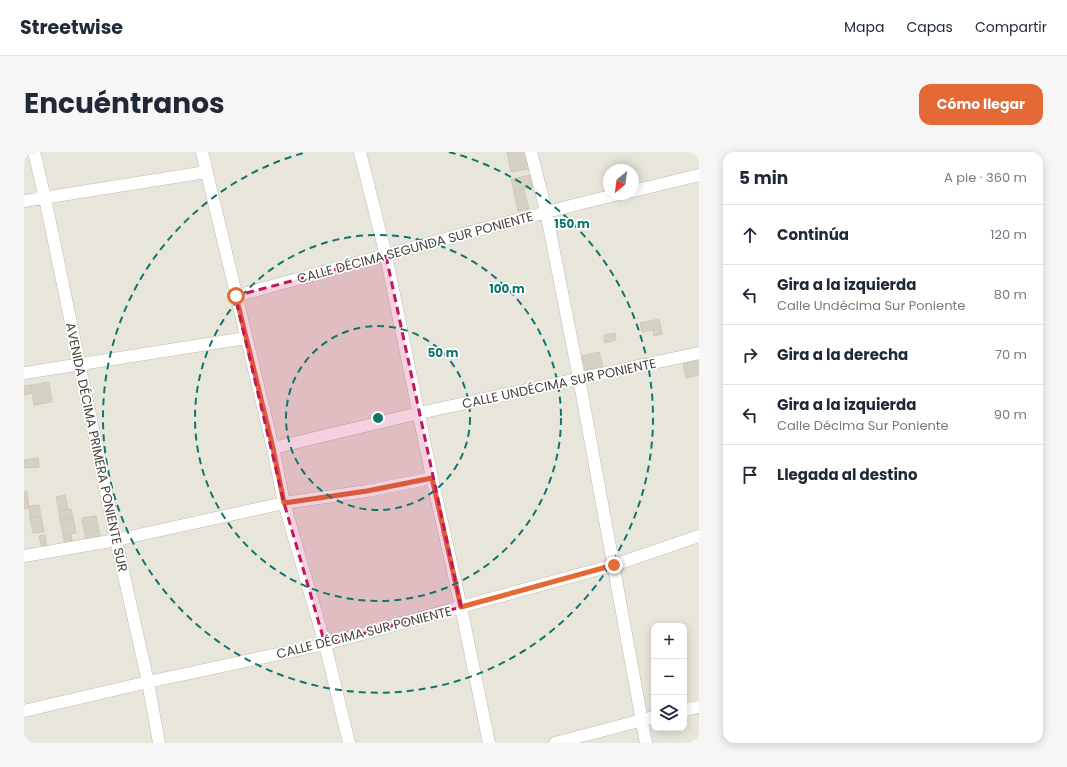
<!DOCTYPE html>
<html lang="es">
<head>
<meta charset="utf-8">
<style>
	body { margin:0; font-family:Poppins,sans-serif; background:#f6f6f7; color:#1f2937 }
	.controls { position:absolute; right:12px; bottom:12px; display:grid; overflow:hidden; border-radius:8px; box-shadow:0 2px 10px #0003 }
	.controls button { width:36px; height:36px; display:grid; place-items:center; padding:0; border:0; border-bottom:1px solid #e0e1e3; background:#fff; color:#1f2937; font:20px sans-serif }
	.compass { position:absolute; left:579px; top:12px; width:36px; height:36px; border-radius:50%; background:#fff; box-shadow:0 2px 10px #0003; rotate:209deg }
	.stop { position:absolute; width:12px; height:12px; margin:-9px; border:3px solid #e46934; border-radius:50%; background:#fff }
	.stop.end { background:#e46934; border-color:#fff; box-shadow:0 1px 4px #0008 }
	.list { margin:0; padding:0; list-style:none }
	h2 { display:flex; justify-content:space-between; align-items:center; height:52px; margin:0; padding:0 16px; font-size:17px }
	h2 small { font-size:13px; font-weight:400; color:#747a83 }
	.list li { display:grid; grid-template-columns:26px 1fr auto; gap:12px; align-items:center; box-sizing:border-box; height:60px; padding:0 16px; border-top:1px solid #e0e1e3 }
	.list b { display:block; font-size:15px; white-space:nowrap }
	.list p { margin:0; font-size:13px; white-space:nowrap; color:#747a83 }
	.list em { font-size:13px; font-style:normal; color:#747a83 }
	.icon { flex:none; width:22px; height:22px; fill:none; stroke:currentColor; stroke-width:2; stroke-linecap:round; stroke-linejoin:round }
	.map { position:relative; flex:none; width:675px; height:591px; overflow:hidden; border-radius:12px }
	header { display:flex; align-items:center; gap:24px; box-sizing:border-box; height:56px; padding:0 20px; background:#fff; border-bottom:1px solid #e0e1e3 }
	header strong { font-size:19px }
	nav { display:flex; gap:22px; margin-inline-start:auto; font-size:14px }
	.intro { display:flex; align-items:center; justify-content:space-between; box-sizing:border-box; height:96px; padding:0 24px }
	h1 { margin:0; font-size:28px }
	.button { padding:10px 18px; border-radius:12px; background:#e46934; color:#fff; font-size:14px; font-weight:700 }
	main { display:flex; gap:24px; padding:0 24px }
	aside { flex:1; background:#fff; border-radius:12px; box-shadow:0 2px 10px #0003 }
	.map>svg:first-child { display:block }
	.residential { fill:#e8e6db; fill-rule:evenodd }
	.building { fill:#d5d1c3; stroke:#cfc9b6 }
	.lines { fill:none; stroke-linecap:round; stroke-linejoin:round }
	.minor-casing { stroke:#bfbcaf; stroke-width:13 }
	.minor { stroke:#fff; stroke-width:12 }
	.route { stroke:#e46934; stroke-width:5 }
	.marked { fill:#c2185b; fill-opacity:0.2; stroke:#c2185b; stroke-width:3; stroke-dasharray:8 5; stroke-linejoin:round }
	.ring { fill:none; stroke:#0f766e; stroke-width:2; stroke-dasharray:7 5 }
	.labels { text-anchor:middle; stroke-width:3.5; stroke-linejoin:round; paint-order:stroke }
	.street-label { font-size:13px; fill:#48453a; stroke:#fff }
	.centre { fill:#0f766e; stroke:#fff; stroke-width:2 }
	.ring-label { font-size:12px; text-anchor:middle; font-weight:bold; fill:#0f766e; stroke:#fff; stroke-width:3.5; stroke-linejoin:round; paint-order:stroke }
</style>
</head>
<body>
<header>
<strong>Streetwise</strong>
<nav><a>Mapa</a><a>Capas</a><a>Compartir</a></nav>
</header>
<div class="intro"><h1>Encuéntranos</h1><a class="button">Cómo llegar</a></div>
<main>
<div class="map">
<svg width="675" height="591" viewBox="0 0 675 591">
	<rect width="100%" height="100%" fill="#f4f3ec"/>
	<path class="residential" d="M0,0H675V591H0ZM585,18H609V42H585ZM630,474H660V576H630Z"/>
	<path class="building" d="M483,0H501L505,17L487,20Z
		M507,23L509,35L490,39L487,27Z
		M500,37L505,57L494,59L490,39Z
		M635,167L638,182L630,184L629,178L618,180L616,171Z
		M591,181L592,188L581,191L580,183Z
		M575,200L579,214L561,218L558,204Z
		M675,207V223L662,226L659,210Z
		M25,230L28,250L10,253L7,233Z
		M7,233L8,241L0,243V234Z
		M14,306L15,315L0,316V308Z
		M3,339L5,356L0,357V340Z
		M41,343L44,357L35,359L32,345Z
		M15,353L17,364L6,366L5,354Z
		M47,357L49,365L36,368L35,359Z
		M17,364L20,380L9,381L6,366Z
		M72,364L77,387L62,390L58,366Z
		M49,365L52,381L39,383L36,368Z
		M47,382L49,393L41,394L39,383Z
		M21,383L23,397H18L15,384Z"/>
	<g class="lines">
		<g class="minor-casing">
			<path id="minor" d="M10,0L21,46L92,388L124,530L135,591
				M178,0L249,296L260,351L301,492L325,591
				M336,0L362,104L408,326L437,455L465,591
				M507,0L522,59L555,226L622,591
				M609,39L675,23
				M0,49L182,20
				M211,144C339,110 466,73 595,42
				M0,221L222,186
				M249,296L395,261L675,201
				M0,404L92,388L260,351L343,339L408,326
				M660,558L675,555
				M0,559L124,530L301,492L590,413L675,384
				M531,591L630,565"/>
		</g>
		<use href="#minor" class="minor"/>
	</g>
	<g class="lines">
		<path class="route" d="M212,144L249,296L260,351L343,339L408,326L437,455L590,413"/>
	</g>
	<path class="marked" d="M362,104L437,455L301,492L260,351L211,144Z"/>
	<g class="ring">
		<circle cx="354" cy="266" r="92"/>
		<circle cx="354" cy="266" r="183"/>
		<path d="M425 0A275 275 0 1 1 283 0"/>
	</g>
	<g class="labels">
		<g class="street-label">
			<text transform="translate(391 95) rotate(-15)" y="5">CALLE DÉCIMA SEGUNDA SUR PONIENTE</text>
			<text transform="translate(535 231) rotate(-12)" y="5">CALLE UNDÉCIMA SUR PONIENTE</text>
			<text transform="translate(73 295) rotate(78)" y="5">AVENIDA DÉCIMA PRIMERA PONIENTE SUR</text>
			<text transform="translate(340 480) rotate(-14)" y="5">CALLE DÉCIMA SUR PONIENTE</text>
		</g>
	</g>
	<circle cx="354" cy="266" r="6" class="centre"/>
	<g class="ring-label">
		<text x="548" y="76">150 m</text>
		<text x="483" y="141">100 m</text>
		<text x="419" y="205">50 m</text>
	</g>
</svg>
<div class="controls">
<button>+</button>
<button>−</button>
<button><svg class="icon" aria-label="layers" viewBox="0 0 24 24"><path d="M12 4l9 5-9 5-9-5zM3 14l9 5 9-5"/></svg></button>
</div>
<svg class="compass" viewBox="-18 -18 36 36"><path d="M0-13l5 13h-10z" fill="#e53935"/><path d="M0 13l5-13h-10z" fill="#747a83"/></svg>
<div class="stop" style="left:212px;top:144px"></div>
<div class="stop end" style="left:590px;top:413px"></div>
</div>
<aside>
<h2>5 min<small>A pie · 360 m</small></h2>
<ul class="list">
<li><svg class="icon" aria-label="ahead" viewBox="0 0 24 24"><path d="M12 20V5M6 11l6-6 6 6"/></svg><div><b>Continúa</b></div><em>120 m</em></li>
<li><svg class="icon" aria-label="left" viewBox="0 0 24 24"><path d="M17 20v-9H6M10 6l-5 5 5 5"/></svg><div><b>Gira a la izquierda</b><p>Calle Undécima Sur Poniente</p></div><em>80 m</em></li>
<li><svg class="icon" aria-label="right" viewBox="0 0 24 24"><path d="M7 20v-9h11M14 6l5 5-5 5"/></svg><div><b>Gira a la derecha</b></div><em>70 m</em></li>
<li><svg class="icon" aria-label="left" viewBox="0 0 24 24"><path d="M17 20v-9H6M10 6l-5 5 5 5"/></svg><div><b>Gira a la izquierda</b><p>Calle Décima Sur Poniente</p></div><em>90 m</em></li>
<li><svg class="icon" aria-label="arrive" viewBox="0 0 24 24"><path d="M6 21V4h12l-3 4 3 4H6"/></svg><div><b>Llegada al destino</b></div></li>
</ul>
</aside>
</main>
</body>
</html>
